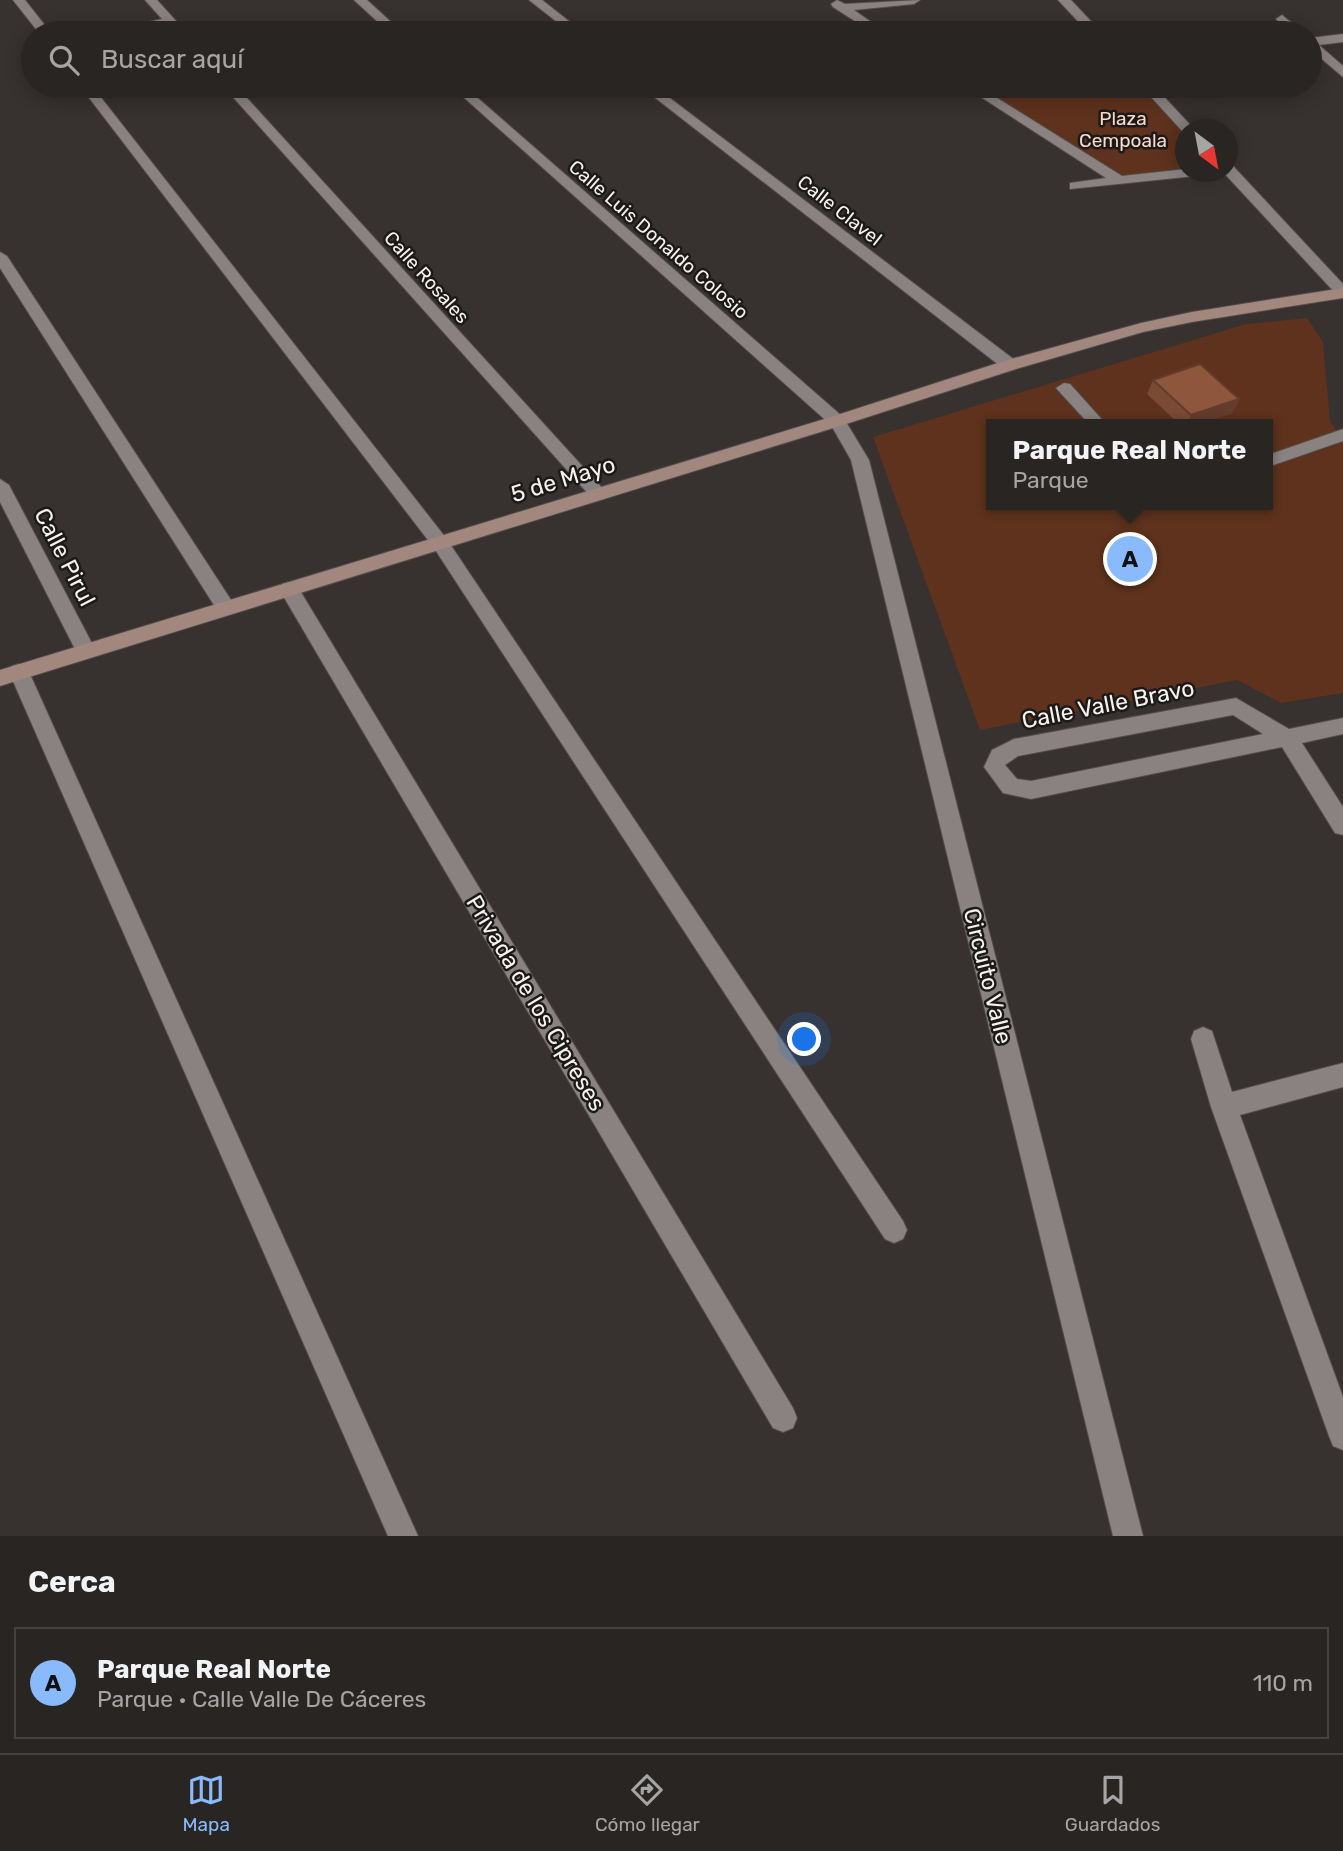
<!DOCTYPE html>
<html lang="es">
<head>
<meta charset="utf-8">
<style>
	body { margin:0; font-family:Rubik,sans-serif; background:#312d2b; color:#f1f3f6 }
	.compass { position:absolute; left:1175px; top:119px; width:63px; height:63px; border-radius:50%; background:#292523; box-shadow:0 4px 18px #0003; rotate:148deg }
	.you { position:absolute; left:805px; top:1040px; width:24px; height:24px; margin:-18px; border:5px solid #fff; border-radius:50%; background:#1a73e8; box-shadow:0 0 0 10px #1a73e833 }
	.badge { display:grid; place-items:center; width:46px; height:46px; border-radius:50%; background:#88bafc; color:#111; font-size:23px; font-weight:700 }
	.pin { position:absolute; translate:-50% -50%; border:4px solid #fff; box-shadow:0 2px 7px #0006 }
	.popup { position:absolute; left:986px; top:419px; width:287px; height:91px; box-sizing:border-box; display:grid; place-content:center; border-radius:0px; background:#292523; filter:drop-shadow(0 2px 5px #0005); font-size:23px; white-space:nowrap; color:#a5a5a6 }
	.popup b { font-size:26px; color:#f1f3f6 }
	.popup::after { content:''; position:absolute; left:50%; top:100%; margin-left:-14px; border:14px solid transparent; border-top-color:#292523 }
	.list { margin:0; padding:0; list-style:none }
	h2 { display:flex; justify-content:space-between; align-items:center; height:91px; margin:0; padding:0 28px; font-size:30px }
	h2 small { font-size:23px; font-weight:400; color:#a5a5a6 }
	.list li { display:grid; grid-template-columns:46px 1fr auto; gap:21px; align-items:center; box-sizing:border-box; height:112px; margin:0 14px 14px; padding:0 14px; border:2px solid #454241; border-radius:0px }
	.list b { display:block; font-size:26px; white-space:nowrap }
	.list p { margin:0; font-size:23px; white-space:nowrap; color:#a5a5a6 }
	.list em { font-size:23px; font-style:normal; color:#a5a5a6 }
	.icon { flex:none; width:38px; height:38px; fill:none; stroke:currentColor; stroke-width:2; stroke-linecap:round; stroke-linejoin:round }
	.map { position:relative; flex:none; width:1343px; height:1536px; overflow:hidden }
	.search { position:absolute; background:#292523; box-shadow:0 4px 18px #0003; left:21px; right:21px; top:21px; height:77px; display:flex; align-items:center; gap:18px; box-sizing:border-box; padding:0 24px; border-radius:38px; color:#a5a5a6; font-size:26px }
	.sheet { height:217px; background:#292523 }
	nav { display:flex; justify-content:space-around; align-items:center; box-sizing:border-box; height:98px; border-top:2px solid #454241; background:#292523; font-size:19px; color:#a5a5a6 }
	nav a { display:grid; justify-items:center; gap:4px }
	nav .on { color:#88bafc }
	.map>svg:first-child { display:block }
	.green { fill:#5e321d; fill-rule:evenodd }
	.lines { fill:none; stroke-linecap:round; stroke-linejoin:round }
	.street-casing { stroke:#524d4b; stroke-width:2 }
	.secondary-casing { stroke:#524d4b; stroke-width:2 }
	.street { fill:#898280; fill-rule:evenodd }
	.secondary { fill:#a1877d; fill-rule:evenodd }
	.wall { fill:#794a34 }
	.shaded-wall { fill:#633c2b }
	.building { fill:#8d563d; stroke:#633c2b; stroke-width:2 }
	.labels { text-anchor:middle; stroke-width:5; stroke-linejoin:round; paint-order:stroke }
	.far-park-label { font-size:19px; fill:#fcd9ca; stroke:#1c1a19 }
	.far-street-label { font-size:19px; fill:#f5f2f0; stroke:#1c1a19 }
	.street-label { font-size:23px; fill:#f5f2f0; stroke:#1c1a19 }
</style>
</head>
<body>
<div class="map">
<svg width="1343" height="1536" viewBox="0 0 1343 1536">
	<rect width="100%" height="100%" fill="#37312f"/>
	<path class="green" d="M1086,86H1141L1185,132V168L1120,176L994,98Z
		M1307,318L1323,342L1330,421L1343,439V693L1281,703L1237,680L980,730L873,437L1246,324ZM992,424H1268V505H992Z"/>
	<g class="lines">
		<g class="street-casing">
			<path id="street" d="M13,0H25L51,33H39Z
				M145,0H157L187,33H175L167,25L133,33H112L114,30L162,19Z
				M354,0H367L403,33H390Z
				M529,0H542L584,33H571Z
				M837,0L845,4L920,0L914,4L854,10L871,22L873,25L867,29L833,7L831,4Z
				M1058,0H1071L1102,33H1089Z
				M1282,15L1304,33H1291L1276,19Z
				M1343,34V42L1319,45L1343,66V77L1310,49V38Z
				M80,86H92L446,538L903,1221L907,1230L903,1239L894,1243L885,1239L434,548Z
				M223,86H236L604,490L607,494L604,498H592Z
				M451,86H464L843,417L869,460L1143,1536H1113L851,460L831,425Z
				M640,86H654L1016,361L1018,365L1016,369H1004Z
				M964,86H978L1122,176L1186,169V172H1202L1195,176L1070,189V183L1106,178Z
				M1141,86H1154L1195,130H1186L1184,133Z
				M1228,165L1233,166L1343,284V298L1338,296L1223,172H1228Z
				M0,252L7,256L233,603L236,608L233,613L226,615L219,613L0,268Z
				M1064,383L1070,384L1106,424H1089L1056,388Z
				M1343,429V441L1268,467V455Z
				M0,479L9,485L96,651L93,656L86,659L79,656L76,651L0,502Z
				M289,582L296,584L793,1408L797,1418L793,1428L783,1432L773,1428L282,594L280,589L282,584Z
				M19,664L26,666L29,672L418,1536H388L9,672L12,666Z
				M1236,698L1289,729L1343,718V734L1302,743L1343,807V835L1335,833L1282,747L1031,799L1003,793L984,767L992,750L1014,739ZM1233,715L1263,734L1031,781L1017,779L1005,765L1018,756Z
				M1203,1027L1212,1031L1232,1092L1343,1063V1087L1240,1115L1343,1397V1450L1333,1446L1329,1436L1211,1107L1191,1039L1194,1031Z"/>
		</g>
		<g class="secondary-casing">
			<path id="secondary" d="M1343,288V298L1192,322L1143,332L1016,369L843,425L0,686V670L831,417L1004,361L1141,323L1192,312Z"/>
		</g>
		<use href="#street" class="street"/>
		<use href="#secondary" class="secondary"/>
	</g>
	<path class="wall" d="M1153,380L1239,399L1232,413L1200,424H1179L1147,394Z"/>
	<path class="shaded-wall" d="M1239,399L1232,413L1200,424H1187L1191,415Z"/>
	<path class="building" d="M1200,364L1239,399L1191,415L1153,380Z"/>
	<g class="labels">
		<g class="far-park-label">
			<text x="1123" y="125">Plaza<tspan x="1123" dy="22">Cempoala</tspan></text>
		</g>
		<g class="far-street-label">
			<text transform="translate(840 210) rotate(38)" y="7">Calle Clavel</text>
			<text transform="translate(659 239) rotate(41)" y="7">Calle Luis Donaldo Colosio</text>
			<text transform="translate(427 277) rotate(48)" y="7">Calle Rosales</text>
		</g>
		<g class="street-label">
			<text transform="translate(563 479) rotate(-17)" y="8">5 de Mayo</text>
			<text transform="translate(65 557) rotate(63)" y="8">Calle Pirul</text>
			<text transform="translate(1108 704) rotate(-11)" y="8">Calle Valle Bravo</text>
			<text transform="translate(988 976) rotate(76)" y="8">Circuito Valle</text>
			<text transform="translate(536 1003) rotate(59)" y="8">Privada de los Cipreses</text>
		</g>
	</g>
</svg>
<svg class="compass" viewBox="-18 -18 36 36"><path d="M0-13l5 13h-10z" fill="#e53935"/><path d="M0 13l5-13h-10z" fill="#a5a5a6"/></svg>
<div class="you"></div>
<div class="pin badge" style="left:1130px;top:559px">A</div>
<div class="popup"><b>Parque Real Norte</b>Parque</div>
<div class="search"><svg class="icon" aria-label="search" viewBox="0 0 24 24"><circle cx="10" cy="10" r="6"/><path d="M15 15l6 6"/></svg>Buscar aquí</div>
</div>
<section class="sheet">
<h2>Cerca<small></small></h2>
<ul class="list">
<li><span class="badge">A</span><div><b>Parque Real Norte</b><p>Parque · Calle Valle De Cáceres</p></div><em>110 m</em></li>
</ul>
</section>
<nav>
<a class="on"><svg class="icon" aria-label="map" viewBox="0 0 24 24"><path d="M3 6l6-2 6 2 6-2v14l-6 2-6-2-6 2zM9 4v14M15 6v14"/></svg>Mapa</a>
<a><svg class="icon" aria-label="directions" viewBox="0 0 24 24"><path d="M12 3l9 9-9 9-9-9zM9 14v-3h6M13 9l2 2-2 2"/></svg>Cómo llegar</a>
<a><svg class="icon" aria-label="saved" viewBox="0 0 24 24"><path d="M7 4h10v16l-5-4-5 4z"/></svg>Guardados</a>
</nav>
</body>
</html>
